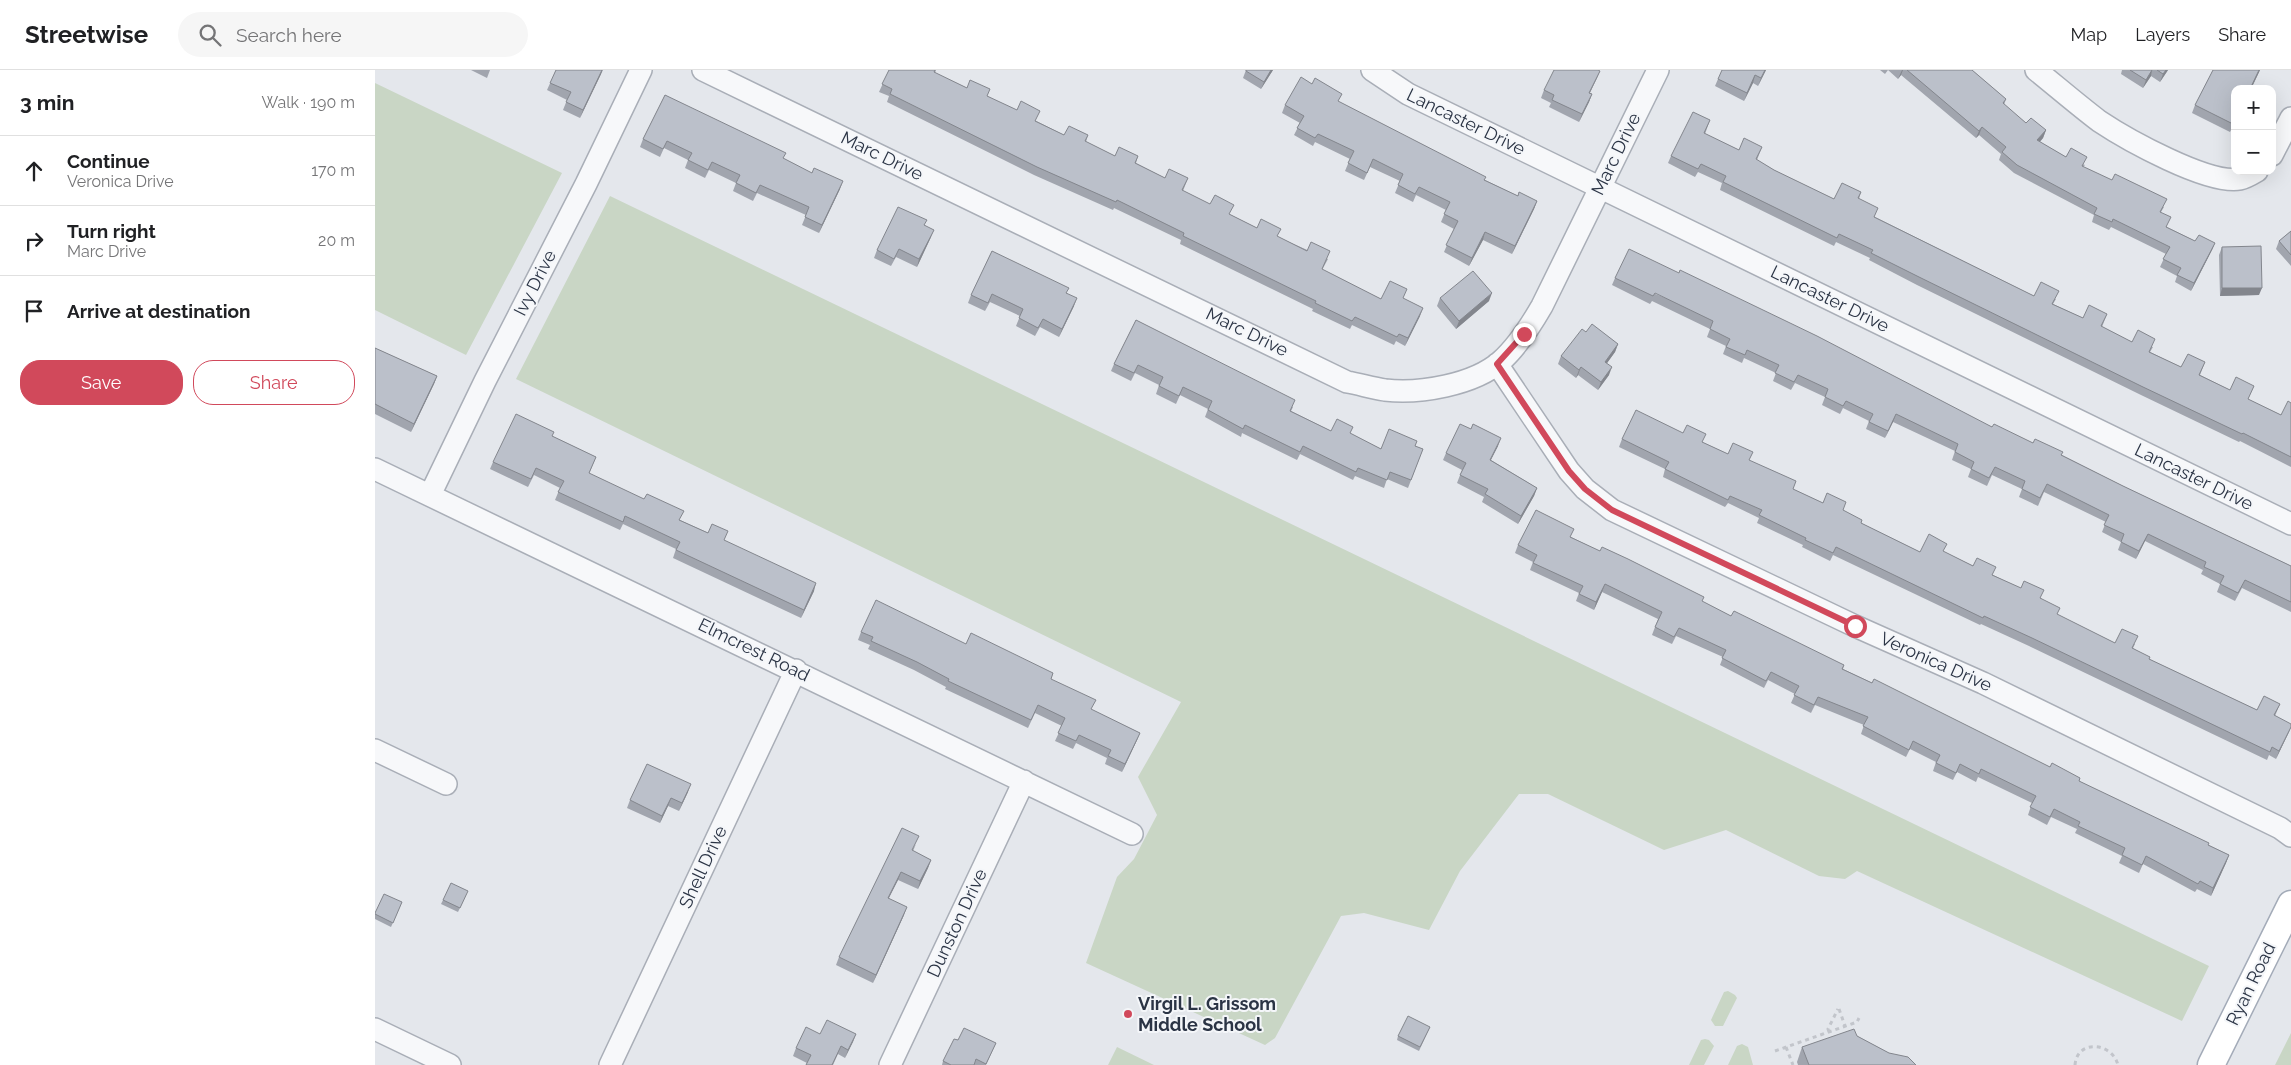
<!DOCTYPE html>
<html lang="en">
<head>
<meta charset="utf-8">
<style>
	body { margin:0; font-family:Raleway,sans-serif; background:#f6f6f6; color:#202124 }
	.controls { position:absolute; right:15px; top:15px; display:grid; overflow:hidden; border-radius:10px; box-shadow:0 5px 20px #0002 }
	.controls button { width:45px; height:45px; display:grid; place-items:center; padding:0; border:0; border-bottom:1px solid #e0e0e0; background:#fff; color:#202124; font:25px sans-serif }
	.stop { position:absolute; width:15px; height:15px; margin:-11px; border:4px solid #d1495b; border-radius:50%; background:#fff }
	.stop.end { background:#d1495b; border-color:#fff; box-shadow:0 1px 5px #0008 }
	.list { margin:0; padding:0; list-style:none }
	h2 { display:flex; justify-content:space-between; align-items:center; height:65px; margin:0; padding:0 20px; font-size:21px }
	h2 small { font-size:16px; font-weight:400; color:#757577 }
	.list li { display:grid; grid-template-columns:32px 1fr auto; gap:15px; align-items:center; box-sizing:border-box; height:70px; padding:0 20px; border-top:1px solid #e0e0e0 }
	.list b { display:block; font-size:19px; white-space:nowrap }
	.list p { margin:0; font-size:16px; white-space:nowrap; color:#757577 }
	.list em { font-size:16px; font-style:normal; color:#757577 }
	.actions { display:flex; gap:10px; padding:15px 20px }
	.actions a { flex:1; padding:11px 0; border:1px solid #d1495b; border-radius:20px; text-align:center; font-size:18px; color:#d1495b }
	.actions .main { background:#d1495b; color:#fff }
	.icon { flex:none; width:28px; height:28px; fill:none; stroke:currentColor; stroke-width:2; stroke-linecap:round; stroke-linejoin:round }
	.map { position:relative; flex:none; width:1916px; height:995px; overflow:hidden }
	header { display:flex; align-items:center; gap:30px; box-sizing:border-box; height:70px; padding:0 25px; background:#fff; border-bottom:1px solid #e0e0e0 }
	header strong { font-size:24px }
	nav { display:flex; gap:28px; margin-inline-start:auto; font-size:18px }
	.search { width:350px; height:45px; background:#f6f6f6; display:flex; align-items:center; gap:12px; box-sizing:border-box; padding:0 18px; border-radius:28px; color:#757577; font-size:19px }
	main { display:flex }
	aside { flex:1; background:#fff }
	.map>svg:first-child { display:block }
	.green { fill:#c9d6c5 }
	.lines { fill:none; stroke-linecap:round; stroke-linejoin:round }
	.minor-casing { stroke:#a9aeb7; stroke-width:24 }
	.major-casing { stroke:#a3abb8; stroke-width:29 }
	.path { stroke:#c2c5cb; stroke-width:3; stroke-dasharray:4 4; stroke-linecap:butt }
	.minor { stroke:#f7f8fa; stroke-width:21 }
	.major { stroke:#fff; stroke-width:26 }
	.wall { fill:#a1a5ae }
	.shaded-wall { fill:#83868d }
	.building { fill:#bbc0ca; stroke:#83868d }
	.route { stroke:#d1495b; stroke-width:6 }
	.poi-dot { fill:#d1495b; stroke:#f4f6f9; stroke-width:2 }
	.labels { text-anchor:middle; stroke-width:4; stroke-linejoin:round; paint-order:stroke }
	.street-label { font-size:18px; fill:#2b3445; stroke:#f4f6f9 }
	.poi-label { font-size:18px; font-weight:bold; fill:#2b3445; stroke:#f4f6f9; text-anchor:start }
</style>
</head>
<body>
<header>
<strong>Streetwise</strong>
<div class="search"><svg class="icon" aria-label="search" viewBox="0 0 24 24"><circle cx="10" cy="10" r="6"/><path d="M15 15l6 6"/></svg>Search here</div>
<nav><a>Map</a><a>Layers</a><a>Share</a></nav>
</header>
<main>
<aside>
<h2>3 min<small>Walk · 190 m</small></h2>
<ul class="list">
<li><svg class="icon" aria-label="ahead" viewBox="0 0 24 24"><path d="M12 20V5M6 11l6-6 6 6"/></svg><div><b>Continue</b><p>Veronica Drive</p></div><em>170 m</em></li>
<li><svg class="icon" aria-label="right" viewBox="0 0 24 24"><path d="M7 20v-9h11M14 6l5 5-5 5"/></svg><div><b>Turn right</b><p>Marc Drive</p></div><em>20 m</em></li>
<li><svg class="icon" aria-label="arrive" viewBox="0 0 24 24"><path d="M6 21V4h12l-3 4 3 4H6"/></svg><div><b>Arrive at destination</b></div></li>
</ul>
<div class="actions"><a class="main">Save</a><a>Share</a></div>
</aside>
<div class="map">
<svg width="1916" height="995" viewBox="0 0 1916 995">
	<rect width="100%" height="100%" fill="#e4e7ec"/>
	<path class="green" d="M0,13L187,103L91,285L0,240Z
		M235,126L1834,896L1807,951L1482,801L1470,809L1444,806L1351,760L1289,780L1173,724H1144L1085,801L1054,860L989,843L966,846L900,968L890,975L711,893L742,807L759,789L782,745L763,707L806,632L141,309Z
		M1353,921L1360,925L1362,928L1348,956H1340L1336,950L1349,922Z
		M1916,963V995H1900Z
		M1330,969L1334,970L1339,976L1329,995H1314L1326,970Z
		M1367,974L1373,977L1378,995H1353L1362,976Z
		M742,977L779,995H733Z"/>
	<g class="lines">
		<g class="minor-casing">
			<path id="minor" d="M328,0L972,312C984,314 997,318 1010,320C1044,324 1099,315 1126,291C1143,276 1156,255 1167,236L1283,0
				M997,0L1033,24L1916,454
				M1661,0C1682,17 1703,35 1724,51C1751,69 1833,115 1865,109C1870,108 1877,104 1882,101
				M1897,85L1916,48
				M1122,294L1194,401L1210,419L1237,440L1480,556L1608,613L1905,758L1916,766
				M0,399L757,764
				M55,425L110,311L211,114L266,0
				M0,680L71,714
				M0,959L75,995
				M235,995L421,600
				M515,995L649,711"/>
		</g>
		<g class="major-casing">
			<path id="major" d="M1836,995L1916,834"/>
		</g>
		<path class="path" d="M1464,939L1470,956
			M1454,962L1453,959L1463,939
			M1411,977L1418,995
			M1400,981L1482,952L1484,948
			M1700,995C1702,969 1737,972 1743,995"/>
		<use href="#minor" class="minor"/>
		<use href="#major" class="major"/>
	</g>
	<path class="wall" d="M96,0H115L112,8Z
		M181,0H228L205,48L188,40L192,30L172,20Z
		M514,0H561L560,3L592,18L612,26L689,65H713L711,72L740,86H763L761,93L790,108H813L808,121L882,158L953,189L947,200L1006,229H1029L1045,246L1030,276L1021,271L1019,275L977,255L975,259L937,241L938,239L805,174L806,170L739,138L738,140L659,105L512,32L514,26L504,22Z
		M871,0H898L886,19L868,8Z
		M1391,0L1383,16L1378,13L1369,31L1340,16L1343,9Z
		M1505,0H1513L1510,4Z
		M1513,0H1597L1631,29L1629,35L1651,53L1671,60L1668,68L1665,72L1691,87L1710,95L1708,97L1789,137L1786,142L1792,157L1820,171L1840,173L1837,180L1816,221L1800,212L1802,206L1785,197L1791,184L1736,157L1734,160L1717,152L1719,145L1639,103L1624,90L1626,84L1604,65L1601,68L1526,5L1523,9Z
		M1747,0H1793L1785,12L1776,6L1768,18L1746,4Z
		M1838,0H1885L1876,19H1860V52L1855,62L1817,43L1820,35Z
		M1225,1L1215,23L1217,24L1214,32L1204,52L1174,37L1176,33L1166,28L1169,20Z
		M290,25L465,119L444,163L427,155L431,145L382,123L378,131L358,121L361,113L334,100L330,108L310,98L313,90L289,78L285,87L265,77L268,69Z
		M964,32L1110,110L1143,126L1162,131L1159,139L1137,184L1108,170L1094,196L1069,182L1079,159L1066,152L1071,140L1041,125L1038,132L1020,123L1025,111L995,97L989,110L970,101L975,89L940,72L938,76L919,65L925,53L907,43L910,35Z
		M1335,50L1330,64L1364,80L1387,77L1382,90L1399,100L1459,129L1486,122L1484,129L1500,147L1659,226L1681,229L1678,234L1708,248L1732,244L1727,257L1757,272L1778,277L1775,282L1806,297L1830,292L1825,305L1855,320L1879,316L1873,329L1906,345L1916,333V397L1865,371L1864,372L1766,325L1542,215L1494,190L1495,188L1461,172L1459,176L1345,120L1347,113L1323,102L1320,107L1293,93L1296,86Z
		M550,155L556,167L542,197L521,187L516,196L499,188L502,180Z
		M1916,161V196L1901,179L1904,171Z
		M1847,177L1884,225L1845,226L1844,185Z
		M617,181L692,223L699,236L684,267L665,257L660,266L641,256L645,246L615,232L610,241L593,233L596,225Z
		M1240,208L1658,373L1687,385L1748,416L1916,496V542L1867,518L1860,531L1842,522L1845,514L1826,504L1828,500L1770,471L1761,489L1743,480L1746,472L1727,462L1731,452L1669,422L1663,436L1644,427L1647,419L1617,405L1612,416L1593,407L1596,399L1577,390L1580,381L1518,352L1510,368L1491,359L1494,351L1468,338L1465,344L1447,335L1450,327L1420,313L1416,320L1398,311L1401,303L1369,288L1367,293L1348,284L1351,276L1332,267L1335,259L1277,231L1275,234L1237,215Z
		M1065,228L1114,231L1081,259L1062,236Z
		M761,250L918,337L916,341L956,361L976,364L1006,379L1040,376L1048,379L1033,418L1012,409L1009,418L980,406L978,410L925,384L922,390L867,363L866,367L830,347L833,339L805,325L801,334L781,324L784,315L760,303L756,311L736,301L739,294Z
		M1211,262L1243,274L1240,282L1232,293L1234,305L1223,320L1203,305L1201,308L1183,294L1186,286Z
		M0,278L62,306L59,314L36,362L0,344Z
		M1308,363L1353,384L1375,391L1418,419L1448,433L1468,440L1486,453L1545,482H1569L1618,505L1666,528L1682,545L1740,573L1760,574L1758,578L1774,589L1882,640L1905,634L1900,646L1916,657L1901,689L1894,685L1892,690L1654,576L1606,554L1605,555L1458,485L1455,491L1427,477L1428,475L1382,453L1384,448L1353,433L1350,437L1288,407L1290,399L1244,377L1247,369Z
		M177,366L221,387L214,404L305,450L349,470L439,521L426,548L298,488L301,479L248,454L245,460L180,430L185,418L159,405L153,417L115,399L118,392Z
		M1123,376L1116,390L1162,418L1159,426L1143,454L1107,432L1109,427L1082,413L1087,400L1068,390L1071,383Z
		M1196,467L1356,546L1469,595L1468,599L1675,697L1705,708L1704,711L1854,785L1851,793L1836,826L1822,819L1820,822L1768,794L1764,803L1744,793L1747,786L1700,763L1702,759L1676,747L1672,755L1653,745L1657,733L1603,707L1601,712L1582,702L1578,710L1558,701L1561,692L1535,679L1531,687L1486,664L1489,655L1440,635L1436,643L1416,633L1420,624L1393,610L1389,618L1345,595L1348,587L1301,566L1297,574L1277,565L1283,549L1227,522L1219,540L1201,531L1204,523L1155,500L1158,492L1140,483L1143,475Z
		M486,562L591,574L678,603L676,609L717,640L765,663L762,670L747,702L730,694L732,688L701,673L698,679L680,671L687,656L660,643L653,658L570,619L571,617L539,600L493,579L495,575L483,570Z
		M313,722L304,741L293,736L285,753L252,738L255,730Z
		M541,774L538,781L556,790L553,798L543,819L523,810L514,828L529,845L498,913L461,895L464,887Z
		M91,825L83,842L66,834L68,830Z
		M27,832L16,857L0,849V843Z
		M1055,957L1044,981L1022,970L1023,966Z
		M445,964H481L470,988L463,984L458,995H431L432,993L418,986L421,978Z
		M1482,966L1514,983L1541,995H1423L1422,992L1427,977Z
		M583,970L621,973L611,995H567L568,991Z"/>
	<path class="shaded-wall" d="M227,0L226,4L205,48L208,40Z
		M896,0H898L886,19L889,12Z
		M1390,0H1391L1383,16L1386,8Z
		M1527,0H1528L1526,5L1523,9Z
		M1777,0L1776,6L1768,18L1771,10Z
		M1791,0H1793L1785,12L1788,4Z
		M1884,0H1885L1876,19H1875Z
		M1225,1L1222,8L1211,30L1214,23Z
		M1380,5L1378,13L1369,31L1372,23Z
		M1217,24L1214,32L1204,52L1207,44Z
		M1607,57L1604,65L1601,68L1604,61Z
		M1671,60L1668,68L1659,78L1662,70Z
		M468,111L465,119L444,163L447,155Z
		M1162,131L1159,139L1137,184L1140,176Z
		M559,160L556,167L542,197L544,189Z
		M1110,162L1108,170L1094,196L1097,188Z
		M1840,173L1837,180L1816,221L1819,213Z
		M1847,218H1887L1884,225L1845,226Z
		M1117,223L1114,231L1081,259L1084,251Z
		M702,228L699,236L684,267L687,259Z
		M1048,238L1045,246L1030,276L1033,268Z
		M1243,274L1240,282L1227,300L1230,292Z
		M1206,297L1203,305L1201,308L1204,300Z
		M1237,297L1234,305L1223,320L1226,312Z
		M62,306L59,314L36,362L39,354Z
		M1521,344L1518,352L1510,368L1513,361Z
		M1126,368L1123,376L1112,397L1115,390Z
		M1162,418L1159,426L1143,454L1146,446Z
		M1773,464L1770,471L1761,489L1764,481Z
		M441,513L439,521L426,548L429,540Z
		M1230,514L1227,522L1219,540L1221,532Z
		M1916,657L1914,662L1901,689L1904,681Z
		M765,663L762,670L747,702L750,694Z
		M316,714L313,722L304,741L307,733Z
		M296,728L293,736L285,753L287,746Z
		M1854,785L1851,793L1836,826L1838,818Z
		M556,790L553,798L543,819L545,811Z
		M526,802L523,810L510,835L513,828Z
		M532,837L529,845L498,913L501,905Z
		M481,964L478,972L470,988L473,980Z"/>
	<path class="building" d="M181,0H227L208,40L191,32L196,22L175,13Z
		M514,0H560L559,2L592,18L595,10L615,19L612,26L642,40L646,31L665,41L660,51L689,65L694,56L713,65L710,71L740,86L744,77L763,86L760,93L790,108L794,99L813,108L807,120L835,134L840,125L859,135L854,144L882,158L886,149L906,159L902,166L932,181L936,172L955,181L947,199L1006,229L1015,211L1032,219L1028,228L1048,238L1033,268L1024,264L1022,267L980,247L977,251L940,233L941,231L808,166L809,163L742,130L741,132L662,97L515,24L517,19L507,14Z
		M871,0H896L889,12L871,1Z
		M1179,0H1223L1225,1L1214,23L1217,24L1207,44L1177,30L1179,25L1169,20Z
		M1347,0H1390L1386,8L1380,5L1372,23L1343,9Z
		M1532,0H1597L1631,29L1628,33L1651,53L1656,48L1671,60L1662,70L1691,87L1696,78L1712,87L1707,96L1737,110L1740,104L1792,129L1785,142L1796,147L1791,157L1820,171L1824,165L1840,173L1819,213L1802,205L1806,198L1788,189L1795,177L1738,149L1737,152L1719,144L1722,138L1642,95L1627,82L1631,77L1607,57L1604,61Z
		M1755,0H1777L1771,10Z
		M1782,0H1791L1788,4Z
		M1838,0H1884L1875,19H1860V50L1858,54L1820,35Z
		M926,7L937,14L940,8L967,24L963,31L1111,107L1109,110L1143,126L1144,122L1162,131L1140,176L1110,162L1097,188L1071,175L1083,151L1069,144L1075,132L1044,117L1040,124L1023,115L1028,104L998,89L992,103L973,93L979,81L943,64L940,68L922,58L929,46L910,35Z
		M290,25L411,83L408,88L437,103L439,98L468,111L447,155L430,147L434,137L385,115L381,123L361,113L365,105L337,92L333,100L313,90L317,83L292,71L288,79L268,69Z
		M1318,42L1335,50L1329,63L1364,80L1369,68L1387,77L1381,89L1399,100L1459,129L1467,113L1486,122L1483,128L1503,138L1499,147L1659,226L1666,212L1684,221L1677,234L1708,248L1714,235L1732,244L1726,256L1757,272L1763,260L1780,269L1774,282L1806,297L1813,284L1830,292L1824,305L1855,320L1861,307L1879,316L1873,329L1906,345L1913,331L1916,333V387L1868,363L1867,364L1768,317L1544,207L1496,183L1498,180L1464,164L1462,168L1348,112L1351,106L1326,94L1323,99L1296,86Z
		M523,137L552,150L549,155L559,160L544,189L524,179L519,189L502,180Z
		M1916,161V185L1904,171Z
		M1886,176L1887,218H1847V177Z
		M1254,179L1304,203L1305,200L1442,266L1617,357L1619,354L1658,373L1660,369L1688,382L1686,385L1748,416L1916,496V532L1870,510L1863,523L1845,514L1849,506L1829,497L1831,492L1773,464L1764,481L1746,472L1749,464L1729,455L1734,445L1672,414L1665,428L1647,419L1650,411L1620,397L1614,408L1596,399L1599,392L1580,382L1583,374L1521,344L1513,361L1494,352L1498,344L1471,331L1468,336L1450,327L1453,319L1423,305L1419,312L1400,303L1404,295L1372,280L1370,285L1351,277L1355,269L1335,259L1338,251L1280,223L1278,226L1240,208Z
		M617,181L694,218L691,223L702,228L687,259L668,249L663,258L644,248L648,239L617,224L613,233L596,225Z
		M1098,201L1117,223L1084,251L1065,228Z
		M761,250L920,330L915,341L956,361L962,349L978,357L975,363L1006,379L1014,359L1042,371L1040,376L1048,379L1036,410L1015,402L1012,410L983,398L981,402L928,376L925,382L870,355L868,359L833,340L837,331L808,317L804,326L784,316L788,307L763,295L759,303L739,294Z
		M1217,254L1243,274L1230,292L1237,297L1226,312L1206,297L1204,300L1186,286L1207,259L1211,262Z
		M0,278L62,306L39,354L0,334Z
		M1261,340L1308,363L1312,355L1331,364L1327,372L1353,384L1358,373L1378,382L1374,390L1421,411L1418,419L1448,433L1452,423L1471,432L1468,440L1487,450L1486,453L1545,482L1554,464L1572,474L1568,481L1598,496L1602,488L1621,497L1617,505L1646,518L1649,511L1669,520L1665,528L1685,538L1682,544L1740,573L1747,559L1763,566L1757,578L1775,587L1774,589L1882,640L1889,626L1905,634L1899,645L1916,654V657L1904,681L1897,677L1895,682L1657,568L1609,546L1608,548L1461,477L1458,483L1430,470L1431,468L1384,445L1387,440L1355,426L1353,430L1290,399L1294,392L1247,369Z
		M141,344L179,362L177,366L221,387L214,403L269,429L272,424L309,441L304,450L333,463L337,454L353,461L349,470L441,513L429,540L301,480L305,472L250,446L248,452L183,422L189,411L161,398L156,409L118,392Z
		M1085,354L1096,359L1098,354L1126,368L1115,390L1162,418L1146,446L1110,424L1113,419L1085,405L1091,393L1071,383Z
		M1161,440L1199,459L1195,467L1225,481L1227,477L1253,489L1329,527L1327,531L1356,546L1359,541L1469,595L1467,599L1497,613L1499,609L1675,697L1677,693L1705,708L1704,711L1834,773L1833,775L1854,785L1838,818L1825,811L1823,814L1771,786L1767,795L1747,785L1750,778L1703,756L1705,752L1679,739L1675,747L1655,737L1661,726L1606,699L1604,704L1585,694L1581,703L1561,693L1565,685L1538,671L1534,680L1488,656L1493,647L1443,627L1439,635L1419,625L1424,616L1396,602L1391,611L1347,588L1351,580L1304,558L1299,567L1280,557L1287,542L1230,514L1221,532L1204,524L1208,516L1158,493L1162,485L1143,475Z
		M501,530L591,574L596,563L678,603L676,609L721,630L716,639L765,663L750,694L733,686L736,680L704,665L701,671L683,663L690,648L663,635L656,650L573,611L574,609L542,592L496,571L498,567L486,562Z
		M272,694L316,714L307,733L296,728L287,746L255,730Z
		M527,758L544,766L537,780L556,790L545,811L526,802L513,828L532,837L501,905L464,887Z
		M76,813L93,821L85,838L68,830Z
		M9,824L27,832L18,853L0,844V843Z
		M1033,946L1055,957L1045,977L1023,966Z
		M452,950L481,964L473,980L466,976L457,995H431L436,985L421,978L431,957L445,964Z
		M589,958L621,973L611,994L601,989L599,995H576L568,991L579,969L583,970Z
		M1479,959L1482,966L1514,983L1533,987L1541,995H1434L1427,977Z"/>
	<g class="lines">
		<path class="route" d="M1149,264L1122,294L1194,401L1210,419L1237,440L1480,556"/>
	</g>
	<circle class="poi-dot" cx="753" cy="944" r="5"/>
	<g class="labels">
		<g class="street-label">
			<text transform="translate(1091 52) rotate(26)" y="6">Lancaster Drive</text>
			<text transform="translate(1241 84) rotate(-64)" y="6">Marc Drive</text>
			<text transform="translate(507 86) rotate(26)" y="6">Marc Drive</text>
			<text transform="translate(160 213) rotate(-63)" y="6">Ivy Drive</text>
			<text transform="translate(1455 229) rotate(26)" y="6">Lancaster Drive</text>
			<text transform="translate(872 262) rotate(26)" y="6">Marc Drive</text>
			<text transform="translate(1819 407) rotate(26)" y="6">Lancaster Drive</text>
			<text transform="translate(379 580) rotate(26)" y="6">Elmcrest Road</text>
			<text transform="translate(1561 592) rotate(24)" y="6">Veronica Drive</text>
			<text transform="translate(328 797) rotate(-65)" y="6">Shell Drive</text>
			<text transform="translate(582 853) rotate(-65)" y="6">Dunston Drive</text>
			<text transform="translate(1876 914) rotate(-64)" y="6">Ryan Road</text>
		</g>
		<g class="poi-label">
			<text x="763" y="940">Virgil L. Grissom<tspan x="763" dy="21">Middle School</tspan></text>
		</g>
	</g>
</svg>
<div class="controls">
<button>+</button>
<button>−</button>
</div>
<div class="stop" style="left:1480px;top:556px"></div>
<div class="stop end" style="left:1149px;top:264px"></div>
</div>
</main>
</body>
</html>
